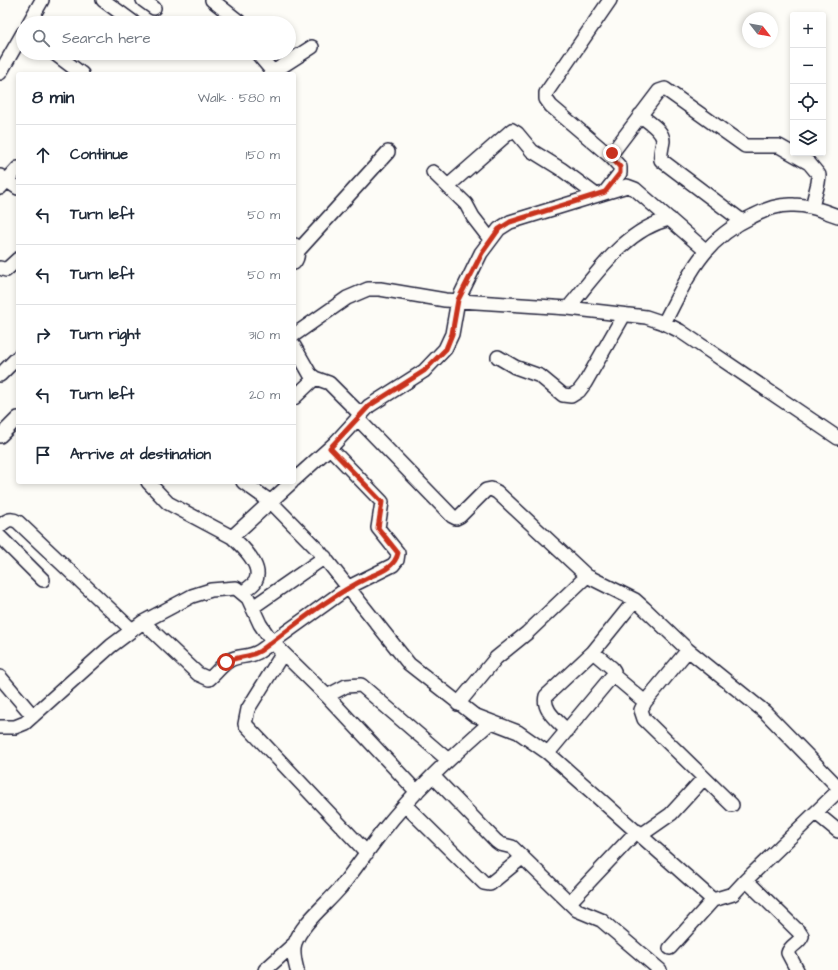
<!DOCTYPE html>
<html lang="en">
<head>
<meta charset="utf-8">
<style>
	body { margin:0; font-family:"Architects Daughter",sans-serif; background:#f6f6f7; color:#1f2937 }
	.controls { position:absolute; right:12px; top:12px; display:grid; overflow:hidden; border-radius:4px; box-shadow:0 2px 6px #0003 }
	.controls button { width:36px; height:36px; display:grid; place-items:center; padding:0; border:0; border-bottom:1px solid #e0e1e3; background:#fff; color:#1f2937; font:20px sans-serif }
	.compass { position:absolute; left:742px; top:12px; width:36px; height:36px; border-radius:50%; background:#fff; box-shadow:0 2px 6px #0003; rotate:121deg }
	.stop { position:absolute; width:12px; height:12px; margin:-9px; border:3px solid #c8321e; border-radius:50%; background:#fff }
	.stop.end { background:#c8321e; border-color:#fff; box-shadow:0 1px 4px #0008 }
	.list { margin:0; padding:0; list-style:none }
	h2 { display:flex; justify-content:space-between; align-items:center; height:52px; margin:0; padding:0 16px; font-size:17px }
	h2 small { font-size:13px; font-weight:400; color:#747a83 }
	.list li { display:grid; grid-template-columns:26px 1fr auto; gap:12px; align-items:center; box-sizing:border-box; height:60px; padding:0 16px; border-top:1px solid #e0e1e3 }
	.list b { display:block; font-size:15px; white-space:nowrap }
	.list em { font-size:13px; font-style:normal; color:#747a83 }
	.icon { flex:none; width:22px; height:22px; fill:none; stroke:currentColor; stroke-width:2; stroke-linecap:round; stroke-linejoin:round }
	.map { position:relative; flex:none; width:838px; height:970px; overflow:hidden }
	.search { position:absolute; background:#fff; box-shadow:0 2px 6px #0003; left:16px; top:16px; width:280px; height:44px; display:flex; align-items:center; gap:10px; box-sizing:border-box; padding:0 14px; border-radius:22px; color:#747a83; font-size:15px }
	.panel { position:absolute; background:#fff; box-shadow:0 2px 6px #0003; left:16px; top:72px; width:280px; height:412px; border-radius:4px }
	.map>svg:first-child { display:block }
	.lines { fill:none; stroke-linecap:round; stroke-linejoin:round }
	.minor-casing { stroke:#22223b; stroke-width:16 }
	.minor { stroke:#fdfcf7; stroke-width:13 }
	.route { stroke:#c8321e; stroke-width:5 }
</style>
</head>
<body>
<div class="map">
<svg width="838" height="970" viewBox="0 0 838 970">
	<rect width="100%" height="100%" fill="#fdfcf7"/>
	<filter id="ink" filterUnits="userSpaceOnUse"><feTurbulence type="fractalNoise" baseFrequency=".025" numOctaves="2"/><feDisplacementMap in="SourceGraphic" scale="8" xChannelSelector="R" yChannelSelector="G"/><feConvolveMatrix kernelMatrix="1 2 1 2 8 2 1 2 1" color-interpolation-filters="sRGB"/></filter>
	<g filter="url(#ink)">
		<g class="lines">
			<g class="minor-casing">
				<path id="minor" d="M103,0L133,22
					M143,0L154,8
					M212,0L241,23
					M610,0L546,93V99L551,106L611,157
					M29,23L42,0
					M54,53L82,74
					M257,53L273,72
					M0,73L23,33
					M270,74L312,47
					M640,115C648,122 663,130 663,141C662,148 660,153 661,160L742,221
					M433,172L466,204L473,217L490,239
					M0,176L18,188
					M448,186L512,130L517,133L532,151L561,169L596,195
					M0,188L18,168
					M606,191L620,173V167L611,157L612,153L659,91L665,89L745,146H779L809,163L819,175L818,183L812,207
					M298,251L388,152
					M294,263C299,257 298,251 295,245
					M0,268L6,270L18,259
					M568,308C596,275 625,229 670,219
					M664,323C689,275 702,240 753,216C767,209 779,204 794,205C810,205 823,211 838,216
					M294,335L347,298L368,289H380L445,300L568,308L646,317L664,323L680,331L838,438
					M294,346L310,374L315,378L329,383L360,414
					M498,357L515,367L540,376L563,395L571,396L579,391L585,383L624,315
					M0,375L18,357
					M294,398L315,378
					M357,418L452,516L456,518L460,516L486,490L491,489L497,492L587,576L635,600L644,608L688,650L765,712L838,787
					M0,436L18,418
					M294,480L335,443L369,406L424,371L445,349L452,334L458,300L481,253L499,229L510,222L627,186L635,189L705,250
					M148,482L168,503L232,537C242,546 264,567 255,582C252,586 247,589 243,592
					M243,482L271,502L320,552L409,664L474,715L518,732L548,753L713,900
					M0,526C6,521 10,517 18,522L132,630
					M0,537L43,580
					M232,537L292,482
					M253,607L325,557
					M143,622L198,674L209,679C217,673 222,664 230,660C239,655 249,658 260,651L349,587L393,565L397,560L398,553L378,528L382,502L330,448
					M688,650L645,702L641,710L644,719L732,805
					M283,653L248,709L245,724L367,853
					M613,675L645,702
					M0,677L33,716
					M327,696L346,686L361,685L448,760
					M458,704L496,658L527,633L587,576
					M0,727H15L25,723L111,646L143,622L192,596L211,590L236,588L248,598L260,624L272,642L327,696L417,792
					M567,731C558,721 542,710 546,696L593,652
					M548,753L613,675L614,671L612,668L593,652L635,600
					M433,776L496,841L500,844L512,847L577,910L601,920L660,970
					M405,805L484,883L490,884L523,857
					M816,813L838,831
					M641,835L671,814L704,778
					M570,902L637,831
					M670,948L713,900L733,894L746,880
					M265,970L294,944
					M297,970C295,962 292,952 295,943C302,923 327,904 341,887C355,869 368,850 382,832C414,791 452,756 491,722
					M797,970L788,953C790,945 799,944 802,936L800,933L746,880L838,791"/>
			</g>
			<use href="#minor" class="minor"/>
		</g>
	</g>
	<g class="lines" filter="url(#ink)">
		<path class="route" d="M226,662C237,656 249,658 260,651C295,625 330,596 369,577C381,572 395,567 398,553L378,528L382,502L330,448L369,406L424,371L446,349L452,334L458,300L482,253L499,229L510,222L605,192L620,173V167L611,157L612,153"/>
	</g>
</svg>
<div class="controls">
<button>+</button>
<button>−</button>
<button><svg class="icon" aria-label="locate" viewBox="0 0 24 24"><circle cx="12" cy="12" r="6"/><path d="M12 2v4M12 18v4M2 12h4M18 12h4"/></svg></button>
<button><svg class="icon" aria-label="layers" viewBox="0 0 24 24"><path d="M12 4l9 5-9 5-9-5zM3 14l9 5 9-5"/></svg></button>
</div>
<svg class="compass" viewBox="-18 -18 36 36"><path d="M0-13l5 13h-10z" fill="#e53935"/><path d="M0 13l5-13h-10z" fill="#747a83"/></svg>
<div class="stop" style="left:226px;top:662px"></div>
<div class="stop end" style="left:612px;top:153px"></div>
<div class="search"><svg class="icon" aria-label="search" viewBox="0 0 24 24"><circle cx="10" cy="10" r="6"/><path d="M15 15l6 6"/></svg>Search here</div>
<section class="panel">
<h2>8 min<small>Walk · 580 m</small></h2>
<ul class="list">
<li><svg class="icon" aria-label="ahead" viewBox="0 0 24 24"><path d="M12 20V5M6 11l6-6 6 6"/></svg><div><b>Continue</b></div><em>150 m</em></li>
<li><svg class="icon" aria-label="left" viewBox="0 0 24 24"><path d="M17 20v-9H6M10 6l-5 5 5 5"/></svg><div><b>Turn left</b></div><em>50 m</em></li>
<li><svg class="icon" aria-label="left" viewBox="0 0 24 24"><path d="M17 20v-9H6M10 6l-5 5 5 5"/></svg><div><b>Turn left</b></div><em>50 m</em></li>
<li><svg class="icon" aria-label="right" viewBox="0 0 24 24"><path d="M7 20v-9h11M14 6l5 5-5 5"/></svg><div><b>Turn right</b></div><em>310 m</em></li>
<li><svg class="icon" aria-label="left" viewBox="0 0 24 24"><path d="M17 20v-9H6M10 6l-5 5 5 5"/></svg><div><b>Turn left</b></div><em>20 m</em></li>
<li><svg class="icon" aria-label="arrive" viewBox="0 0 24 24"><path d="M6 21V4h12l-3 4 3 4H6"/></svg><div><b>Arrive at destination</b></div></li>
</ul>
</section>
</div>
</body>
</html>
